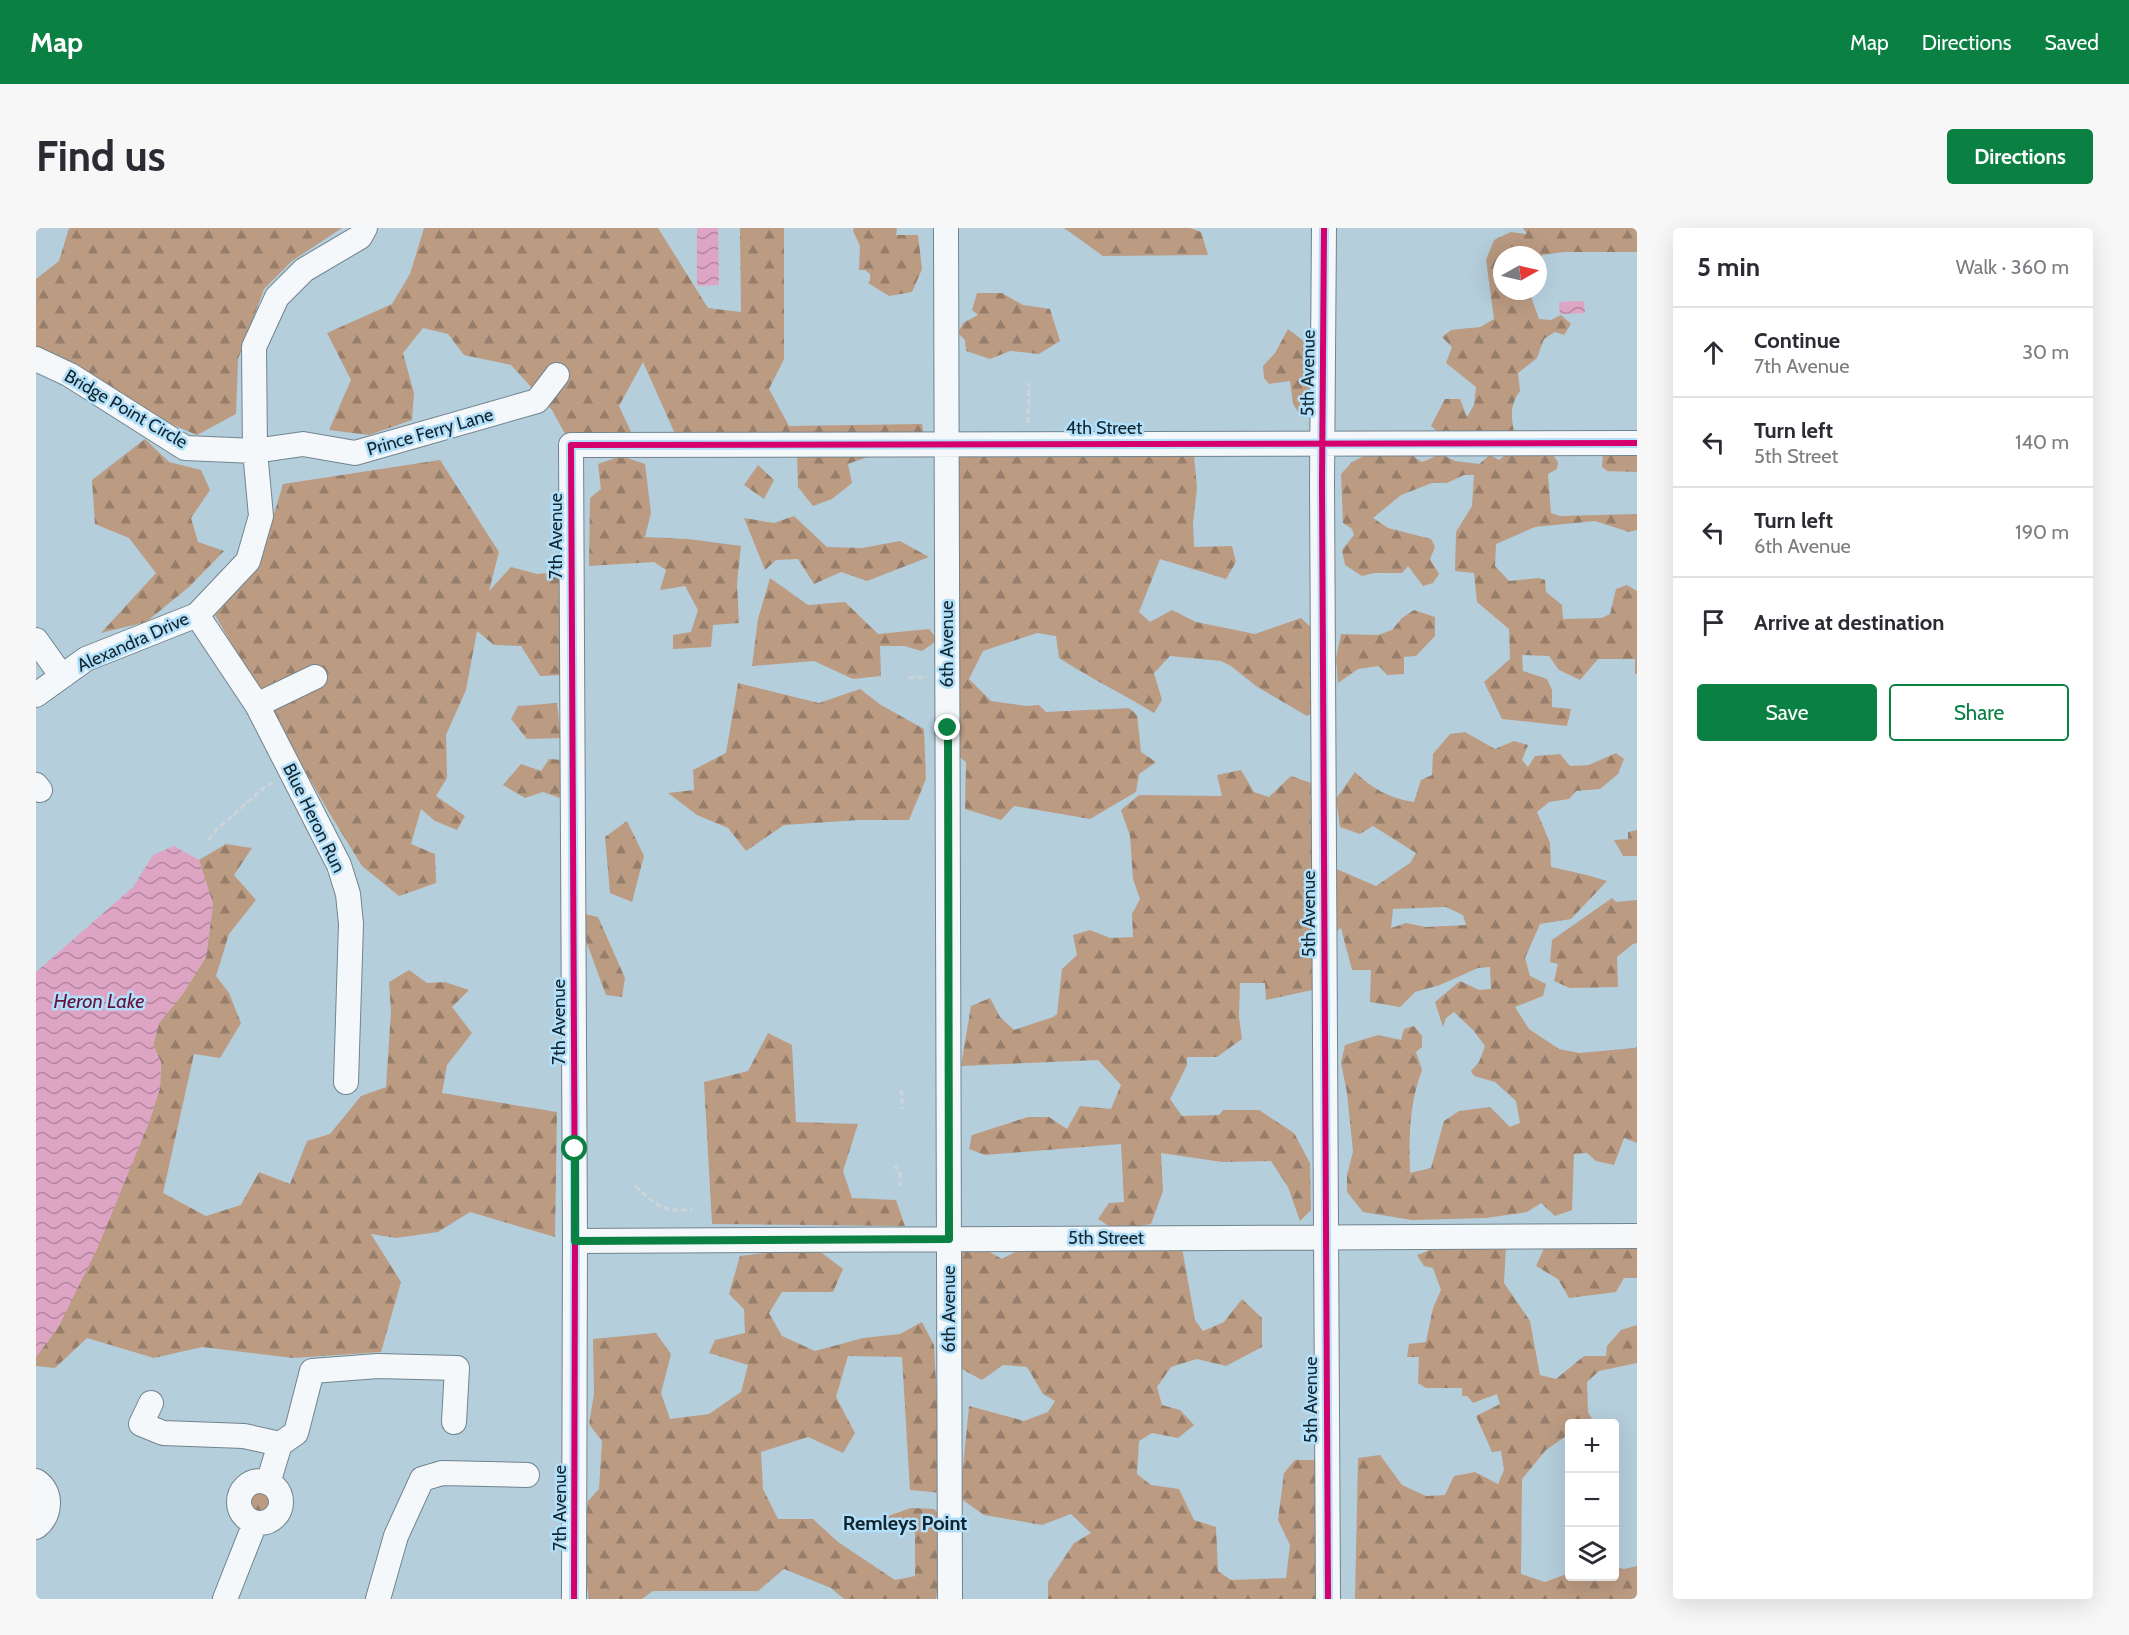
<!DOCTYPE html>
<html lang="en">
<head>
<meta charset="utf-8">
<style>
	body { margin:0; font-family:Cabin,sans-serif; background:#f7f7f7; color:#2b2b33 }
	.controls { position:absolute; right:18px; bottom:18px; display:grid; overflow:hidden; border-radius:6px; box-shadow:0 6px 24px #0002 }
	.controls button { width:54px; height:54px; display:grid; place-items:center; padding:0; border:0; border-bottom:2px solid #e1e1e2; background:#fff; color:#2b2b33; font:30px sans-serif }
	.compass { position:absolute; left:1457px; top:18px; width:54px; height:54px; border-radius:50%; background:#fff; box-shadow:0 6px 24px #0002; rotate:82deg }
	.stop { position:absolute; width:18px; height:18px; margin:-14px; border:4px solid #0b8043; border-radius:50%; background:#fff }
	.stop.end { background:#0b8043; border-color:#fff; box-shadow:0 2px 6px #0008 }
	.list { margin:0; padding:0; list-style:none }
	h2 { display:flex; justify-content:space-between; align-items:center; height:78px; margin:0; padding:0 24px; font-size:26px }
	h2 small { font-size:20px; font-weight:400; color:#7c7c81 }
	.list li { display:grid; grid-template-columns:39px 1fr auto; gap:18px; align-items:center; box-sizing:border-box; height:90px; padding:0 24px; border-top:2px solid #e1e1e2 }
	.list b { display:block; font-size:22px; white-space:nowrap }
	.list p { margin:0; font-size:20px; white-space:nowrap; color:#7c7c81 }
	.list em { font-size:20px; font-style:normal; color:#7c7c81 }
	.actions { display:flex; gap:12px; padding:18px 24px }
	.actions a { flex:1; padding:14px 0; border:2px solid #0b8043; border-radius:6px; text-align:center; font-size:21px; color:#0b8043 }
	.actions .main { background:#0b8043; color:#fff }
	.icon { flex:none; width:33px; height:33px; fill:none; stroke:currentColor; stroke-width:2; stroke-linecap:round; stroke-linejoin:round }
	.map { position:relative; flex:none; width:1601px; height:1371px; overflow:hidden; border-radius:6px }
	header { display:flex; align-items:center; gap:36px; box-sizing:border-box; height:84px; padding:0 30px; background:#0b8043; color:#fff }
	header strong { font-size:28px }
	nav { display:flex; gap:33px; margin-inline-start:auto; font-size:21px }
	.intro { display:flex; align-items:center; justify-content:space-between; box-sizing:border-box; height:144px; padding:0 36px }
	h1 { margin:0; font-size:42px }
	.button { padding:15px 27px; border-radius:6px; background:#0b8043; color:#fff; font-size:21px; font-weight:700 }
	main { display:flex; gap:36px; padding:0 36px }
	aside { flex:1; background:#fff; border-radius:6px; box-shadow:0 6px 24px #0002 }
	.map>svg:first-child { display:block }
	.forest { fill:url(#forest-firs); fill-rule:evenodd }
	.water { fill:url(#water-waves) }
	.lines { fill:none; stroke-linecap:round; stroke-linejoin:round }
	.minor-casing { stroke:#71848f; stroke-width:26 }
	.path { stroke:#ccd4d9; stroke-width:3; stroke-dasharray:6 3; stroke-linecap:butt }
	.minor { stroke:#f4f8fa; stroke-width:24 }
	.cycleway-casing { stroke:#b2dff9; stroke-width:10 }
	.cycleway { stroke:#d6006c; stroke-width:6 }
	.route { stroke:#0b8043; stroke-width:8 }
	.labels { text-anchor:middle; stroke-width:5; stroke-linejoin:round; paint-order:stroke }
	.street-label { font-size:18px; fill:#13252e; stroke:#b2dff9 }
	.water-label { font-size:20px; font-style:italic; fill:#64113d; stroke:#b2dff9 }
	.neighbourhood-label { font-size:20px; font-weight:bold; fill:#13252e; stroke:#b2dff9 }
</style>
</head>
<body>
<header>
<strong>Map</strong>
<nav><a>Map</a><a>Directions</a><a>Saved</a></nav>
</header>
<div class="intro"><h1>Find us</h1><a class="button">Directions</a></div>
<main>
<div class="map">
<svg width="1601" height="1371" viewBox="0 0 1601 1371">
	<defs>
		<pattern id="forest-firs" width="22" height="20" patternUnits="userSpaceOnUse" patternTransform="scale(1.5)"><rect width="22" height="20" fill="#bb9b82"/><path d="M5 1l3.5 6h-7zM16 11l3.5 6h-7z" fill="#977e6b"/></pattern>
		<pattern id="water-waves" width="16" height="10" patternUnits="userSpaceOnUse" patternTransform="scale(1.5)"><rect width="16" height="10" fill="#dea4c4"/><path d="M0 5q4-4 8 0t8 0" fill="none" stroke="#b385a0"/></pattern>
	</defs>
	<rect width="100%" height="100%" fill="#b5cedc"/>
	<path class="forest" d="M33,0H306L256,33L228,61L202,131L200,186L161,207L121,190L0,120V51L23,33Z
		M388,0H622L672,80L705,84L704,0H748V131L733,161L753,198L886,196L888,209L812,236L816,255L796,271L777,278L762,259L761,224L644,217L607,134L583,178L601,217H535L516,182L475,137L428,127L412,106L387,100L367,125L378,165L376,192L333,207L293,202L315,152L291,105L356,76L374,46Z
		M818,0H861L860,7H882L886,41L876,64L853,68L832,55L834,52V46L829,42H823L824,18L817,3Z
		M1028,0H1154L1165,4L1172,27L1067,28Z
		M1487,0H1601V24H1528L1506,27L1502,32V27H1466V63H1493L1503,91L1515,92L1525,87L1535,96L1528,107L1519,104L1508,111L1501,130L1482,145L1484,163C1474,177 1475,187 1478,204L1408,209L1395,198L1409,171H1424L1431,189L1438,177L1440,159L1410,135L1416,119L1406,109L1415,102L1444,99L1458,91L1450,32L1458,12L1475,4L1491,6Z
		M941,65H966L987,77L1014,81L1024,113L1003,126L974,123L954,131L930,123L929,112L922,105L927,95L942,87L936,82Z
		M1252,101L1269,114L1275,178L1266,189L1257,176L1254,153L1233,156L1228,150L1227,138L1239,125Z
		M109,211L133,234L165,242L174,262L155,290L162,314L188,323L153,359L110,394L65,405L120,345L93,310L59,296L56,252Z
		M1514,223L1522,234L1521,241L1512,246L1515,285L1524,288L1601,286V302L1593,304L1559,293L1499,299L1460,316L1459,338L1473,353L1502,350L1509,352L1510,364L1526,377L1527,391L1566,390L1574,386L1580,361L1591,357L1601,363V446H1599V431H1562L1544,452L1523,442L1513,428L1486,427L1487,443L1511,451L1516,462V479L1535,481L1531,498L1466,491L1448,454L1474,431L1473,401L1441,374L1438,345L1419,343L1420,304L1436,278L1438,247H1428L1411,255H1396L1365,267L1337,290L1352,300L1395,311L1399,319L1394,331L1403,346L1397,355L1387,358L1372,338L1366,345H1339L1326,348L1309,337L1306,322L1318,307L1316,301L1307,295L1305,246L1316,234L1334,225L1371,224L1386,234L1405,226L1419,233L1443,236L1454,227L1463,232L1471,226Z
		M1567,224L1601,228V244L1571,243L1566,239Z
		M922,227H1158L1161,260L1157,295L1158,319L1196,318L1200,334L1190,351L1124,331L1103,384L1114,394L1136,382L1160,394L1219,406L1265,390L1281,405L1280,483L1271,488L1220,458L1195,438L1185,433L1134,428L1118,445L1126,472L1118,485C1087,466 1054,450 1023,430L1020,408L1001,405L947,423L933,451L955,473L990,478L1003,477L1010,484L1093,480L1101,487L1105,524L1120,534L1103,546L1100,564L1054,591L978,578L965,592L929,581L930,534L922,528Z
		M585,228L609,236L615,285L609,309L652,311L705,318L701,355L703,395L677,397L675,419L637,421V407L655,404L662,382L649,358L624,362L630,342L618,334L553,338L554,270L565,261L562,236Z
		M404,232L463,324L453,363L475,339L501,346L525,344L529,447L504,448L485,418L458,417L441,403L430,462L410,507L411,550L400,568L429,588L421,602L399,593L385,581L375,616L399,626L400,655L363,668L326,638L294,586L179,387L224,333L247,256Z
		M722,237L738,252L728,271L708,257Z
		M758,288L791,319L826,320L864,313L893,329L831,353L805,344L778,356L762,331L740,332L729,342L708,290L738,295Z
		M734,350L772,377L809,374L842,406L893,401L902,412L886,423L868,418H844L845,448L817,451L778,433L716,438L722,391Z
		M1378,382L1399,389V408L1380,428L1368,429V446L1351,447L1343,438L1322,441L1302,455L1300,430L1305,406L1342,407L1356,402L1366,390Z
		M702,455L783,475L824,461L845,477L888,501L890,551L873,592H823L748,597L710,623L692,600L661,587L632,565L658,562L657,542L690,525Z
		M521,475L525,510L491,511L475,491L482,478Z
		M1429,504L1459,521L1478,513L1492,517L1486,532L1492,539L1499,528L1524,526L1534,538L1553,537L1580,525L1588,531L1582,546L1564,561L1540,563L1533,571L1513,574L1501,584L1514,615L1515,639L1551,647L1571,653L1535,691L1504,696L1489,730L1494,748L1510,756L1507,768L1479,779L1493,801L1523,821L1543,825L1599,820L1601,818V915L1588,910L1578,937L1560,933L1551,925L1538,926L1536,982L1519,988L1505,975L1491,984L1450,990L1376,992L1327,984L1311,964V947L1317,924L1311,865L1305,835L1309,817L1342,807L1365,812L1368,801L1378,798L1386,808V819L1380,824L1386,842C1373,877 1373,908 1374,945L1395,940L1408,893L1423,883L1454,879L1474,899L1484,895L1480,873L1459,854L1438,848L1435,843L1443,834L1449,818L1437,802L1418,784L1410,790L1407,799L1399,774L1424,753L1443,762L1455,761L1454,739L1442,740L1404,757L1379,764L1364,779L1334,774L1335,742H1316L1305,700L1282,715V737L1276,762L1230,772L1229,755H1204L1203,789L1206,811L1181,829H1151V837L1134,871L1146,888L1183,887L1187,882H1223L1258,905L1274,935L1275,982L1264,993L1252,959L1235,933L1186,934L1125,925L1127,963L1115,996L1079,1002L1062,991L1073,975L1088,974L1085,916L949,927L933,921L936,907L992,889H1013L1031,901L1044,878L1075,881L1085,857L1062,832L925,838L935,778L954,770L964,789L978,802L1017,789L1021,786L1026,741L1041,727L1037,707L1054,702L1074,710L1097,709L1096,686L1104,671L1097,651L1094,608L1085,582L1103,567L1186,568L1181,547L1205,542L1218,564L1233,569L1255,548L1281,557L1296,639L1340,658L1374,635L1380,625L1337,598L1324,606L1304,599L1300,571L1319,544C1335,560 1355,571 1378,574L1385,552L1396,547L1397,526L1414,506ZM1410,679L1427,687L1430,697L1390,699L1370,695L1355,700L1357,681Z
		M513,531L527,532V571L507,564L489,570L467,557L485,536L505,543Z
		M591,593L608,628L596,674L574,665L569,609Z
		M1601,602V628H1587L1578,612L1592,611V604Z
		M190,616L216,620L198,647L220,672L193,706L180,748L193,765L205,795L184,830L158,826L127,965L170,988L205,977L223,944L254,956L271,913L294,906L325,868L350,859L355,784L353,754L373,742L391,755L409,754L433,762L416,779L436,805L411,837L406,865L521,884L519,1009L434,984L402,1004L360,1010L335,1006L365,1054L345,1124L257,1130L166,1119L118,1130L51,1110L19,1140L0,1138V1129L23,1098L112,897L124,860L125,834L117,817L123,795L146,767L170,729L177,676L163,632Z
		M1576,670L1580,674L1601,672V715L1597,716L1581,729L1582,759L1534,760L1518,753L1522,736L1514,734L1516,712Z
		M549,686L562,689L589,750L586,769L570,767L549,710Z
		M732,805L756,817L760,894L822,896L807,943L816,970L860,972L869,998L676,996L668,854L712,843Z
		M1601,1014V1050H1588L1580,1064L1533,1070L1522,1051L1500,1038L1510,1016Z
		M1035,1017L1049,1024L1065,1020H1146L1159,1092L1167,1103L1188,1094L1206,1071L1226,1090V1119L1190,1138L1161,1131L1135,1139L1121,1159L1126,1177L1144,1182L1158,1197L1142,1210L1116,1205L1103,1213L1101,1246L1115,1257L1143,1261L1158,1292L1180,1299L1182,1343L1195,1352L1250,1350L1254,1317L1242,1292L1248,1245L1259,1232H1285V1371H1012V1354L1038,1315L1055,1305L1035,1286L1006,1297L948,1287L924,1270L933,1178L988,1193L1012,1184L1019,1173L1007,1166L991,1139L967,1137L946,1152L922,1139L921,1021L946,1020L966,1031L990,1018Z
		M1470,1018L1468,1055L1494,1093L1504,1147L1520,1151L1548,1128H1570L1571,1118L1585,1102L1601,1097V1135L1563,1143L1551,1154L1552,1184L1556,1191L1549,1195L1534,1196L1533,1206L1510,1222L1486,1251L1485,1346L1509,1354L1533,1345L1534,1348H1578L1579,1339L1588,1341L1601,1338V1371H1319L1322,1230L1344,1227L1366,1257L1390,1268L1409,1267L1418,1248L1439,1244L1462,1256L1468,1242L1465,1223L1456,1224L1440,1188L1464,1176L1461,1166L1437,1175L1431,1168H1426V1160H1390L1382,1155L1383,1129H1371L1373,1116L1390,1114L1397,1080L1405,1062L1397,1040L1388,1038L1381,1027L1402,1019Z
		M778,1019L807,1041L797,1064H746L733,1085L746,1108L779,1123L827,1110L864,1106L886,1094L898,1117L906,1265L874,1262L866,1129L812,1128L800,1169L819,1205L807,1225L772,1209L725,1224L727,1261L742,1291H777L802,1314L859,1352L879,1348V1305L846,1290L875,1280L898,1281L908,1290L907,1325L900,1371H808L795,1360L748,1341L722,1363H617L606,1371H553L546,1329L552,1273L563,1261L566,1213L553,1196L558,1166L557,1111L620,1105L635,1126L625,1165L634,1191L673,1186L705,1164L712,1137L673,1125L679,1112L709,1105L708,1081L693,1066L704,1028Z
		M207 1273a16 16 0 1 1 32 0a16 16 0 1 1-32 0Z"/>
	<path class="water" d="M661,0H682L683,57L661,58Z
		M1548,73L1549,85L1524,86L1523,74Z
		M138,618L163,632L177,676L170,729L146,767L123,795L117,817L125,834L124,860L112,897L62,1019L23,1098L0,1129V744L97,659L117,627Z"/>
	<g class="lines">
		<g class="minor-casing">
			<path id="minor" d="M910,0L914,1371
				M1288,0L1286,255L1292,1371
				M0,131L34,147L149,220L219,223L267,216L319,225L501,173L521,147
				M161,387L221,477L303,637L312,666L315,696L310,854
				M0,412L20,440L28,447
				M0,467L50,431L161,387L212,333L225,288L219,223L218,119L241,69L268,42L324,9L329,0
				M221,477L279,449
				M0,557L4,562
				M539,1013L1601,1008
				M115,1175L105,1196L127,1205L208,1208L244,1216L232,1255
				M244,1216L260,1205L276,1143L342,1138L421,1140L418,1194
				M203 1274a21 21 0 1 1 42 0a21 21 0 1 1-42 0Z
				M0,1253C17,1264 15,1287 0,1299
				M189,1371L219,1295
				M342,1371L360,1308L386,1251L406,1245L491,1247
				M538,1371L539,1013L535,217L1601,215"/>
		</g>
		<path class="path" d="M992,195L993,155
			M872,450L891,449
			M173,612L176,606L231,557L237,555
			M863,864H866V881
			M857,939H860L864,946V958
			M599,958C622,978 624,984 656,982"/>
		<use href="#minor" class="minor"/>
		<g class="cycleway-casing">
			<path id="cycleway" d="M1288,0L1286,255L1292,1371
				M538,1371L539,1013L535,217L1601,215"/>
		</g>
		<use href="#cycleway" class="cycleway"/>
	</g>
	<g class="lines">
		<path class="route" d="M539,921V1013L913,1011L912,500"/>
	</g>
	<g class="labels">
		<g class="street-label">
			<text transform="translate(1272 145) rotate(-89)" y="6">5th Avenue</text>
			<text transform="translate(90 181) rotate(30)" y="6">Bridge Point Circle</text>
			<text x="1068" y="206">4th Street</text>
			<text transform="translate(394 204) rotate(-16)" y="6">Prince Ferry Lane</text>
			<text transform="translate(520 308) rotate(-90)" y="6">7th Avenue</text>
			<text transform="translate(97 414) rotate(-24)" y="6">Alexandra Drive</text>
			<text transform="translate(911 416) rotate(-90)" y="6">6th Avenue</text>
			<text transform="translate(278 590) rotate(64)" y="6">Blue Heron Run</text>
			<text transform="translate(1273 686) rotate(-90)" y="6">5th Avenue</text>
			<text transform="translate(523 794) rotate(-90)" y="6">7th Avenue</text>
			<text x="1070" y="1016">5th Street</text>
			<text transform="translate(913 1081) rotate(-90)" y="6">6th Avenue</text>
			<text transform="translate(1275 1172) rotate(-90)" y="6">5th Avenue</text>
			<text transform="translate(524 1280) rotate(-90)" y="6">7th Avenue</text>
		</g>
		<g class="water-label">
			<text x="63" y="780">Heron Lake</text>
		</g>
		<g class="neighbourhood-label">
			<text x="869" y="1302">Remleys Point</text>
		</g>
	</g>
</svg>
<div class="controls">
<button>+</button>
<button>−</button>
<button><svg class="icon" aria-label="layers" viewBox="0 0 24 24"><path d="M12 4l9 5-9 5-9-5zM3 14l9 5 9-5"/></svg></button>
</div>
<svg class="compass" viewBox="-18 -18 36 36"><path d="M0-13l5 13h-10z" fill="#e53935"/><path d="M0 13l5-13h-10z" fill="#7c7c81"/></svg>
<div class="stop" style="left:539px;top:921px"></div>
<div class="stop end" style="left:912px;top:500px"></div>
</div>
<aside>
<h2>5 min<small>Walk · 360 m</small></h2>
<ul class="list">
<li><svg class="icon" aria-label="ahead" viewBox="0 0 24 24"><path d="M12 20V5M6 11l6-6 6 6"/></svg><div><b>Continue</b><p>7th Avenue</p></div><em>30 m</em></li>
<li><svg class="icon" aria-label="left" viewBox="0 0 24 24"><path d="M17 20v-9H6M10 6l-5 5 5 5"/></svg><div><b>Turn left</b><p>5th Street</p></div><em>140 m</em></li>
<li><svg class="icon" aria-label="left" viewBox="0 0 24 24"><path d="M17 20v-9H6M10 6l-5 5 5 5"/></svg><div><b>Turn left</b><p>6th Avenue</p></div><em>190 m</em></li>
<li><svg class="icon" aria-label="arrive" viewBox="0 0 24 24"><path d="M6 21V4h12l-3 4 3 4H6"/></svg><div><b>Arrive at destination</b></div></li>
</ul>
<div class="actions"><a class="main">Save</a><a>Share</a></div>
</aside>
</main>
</body>
</html>
